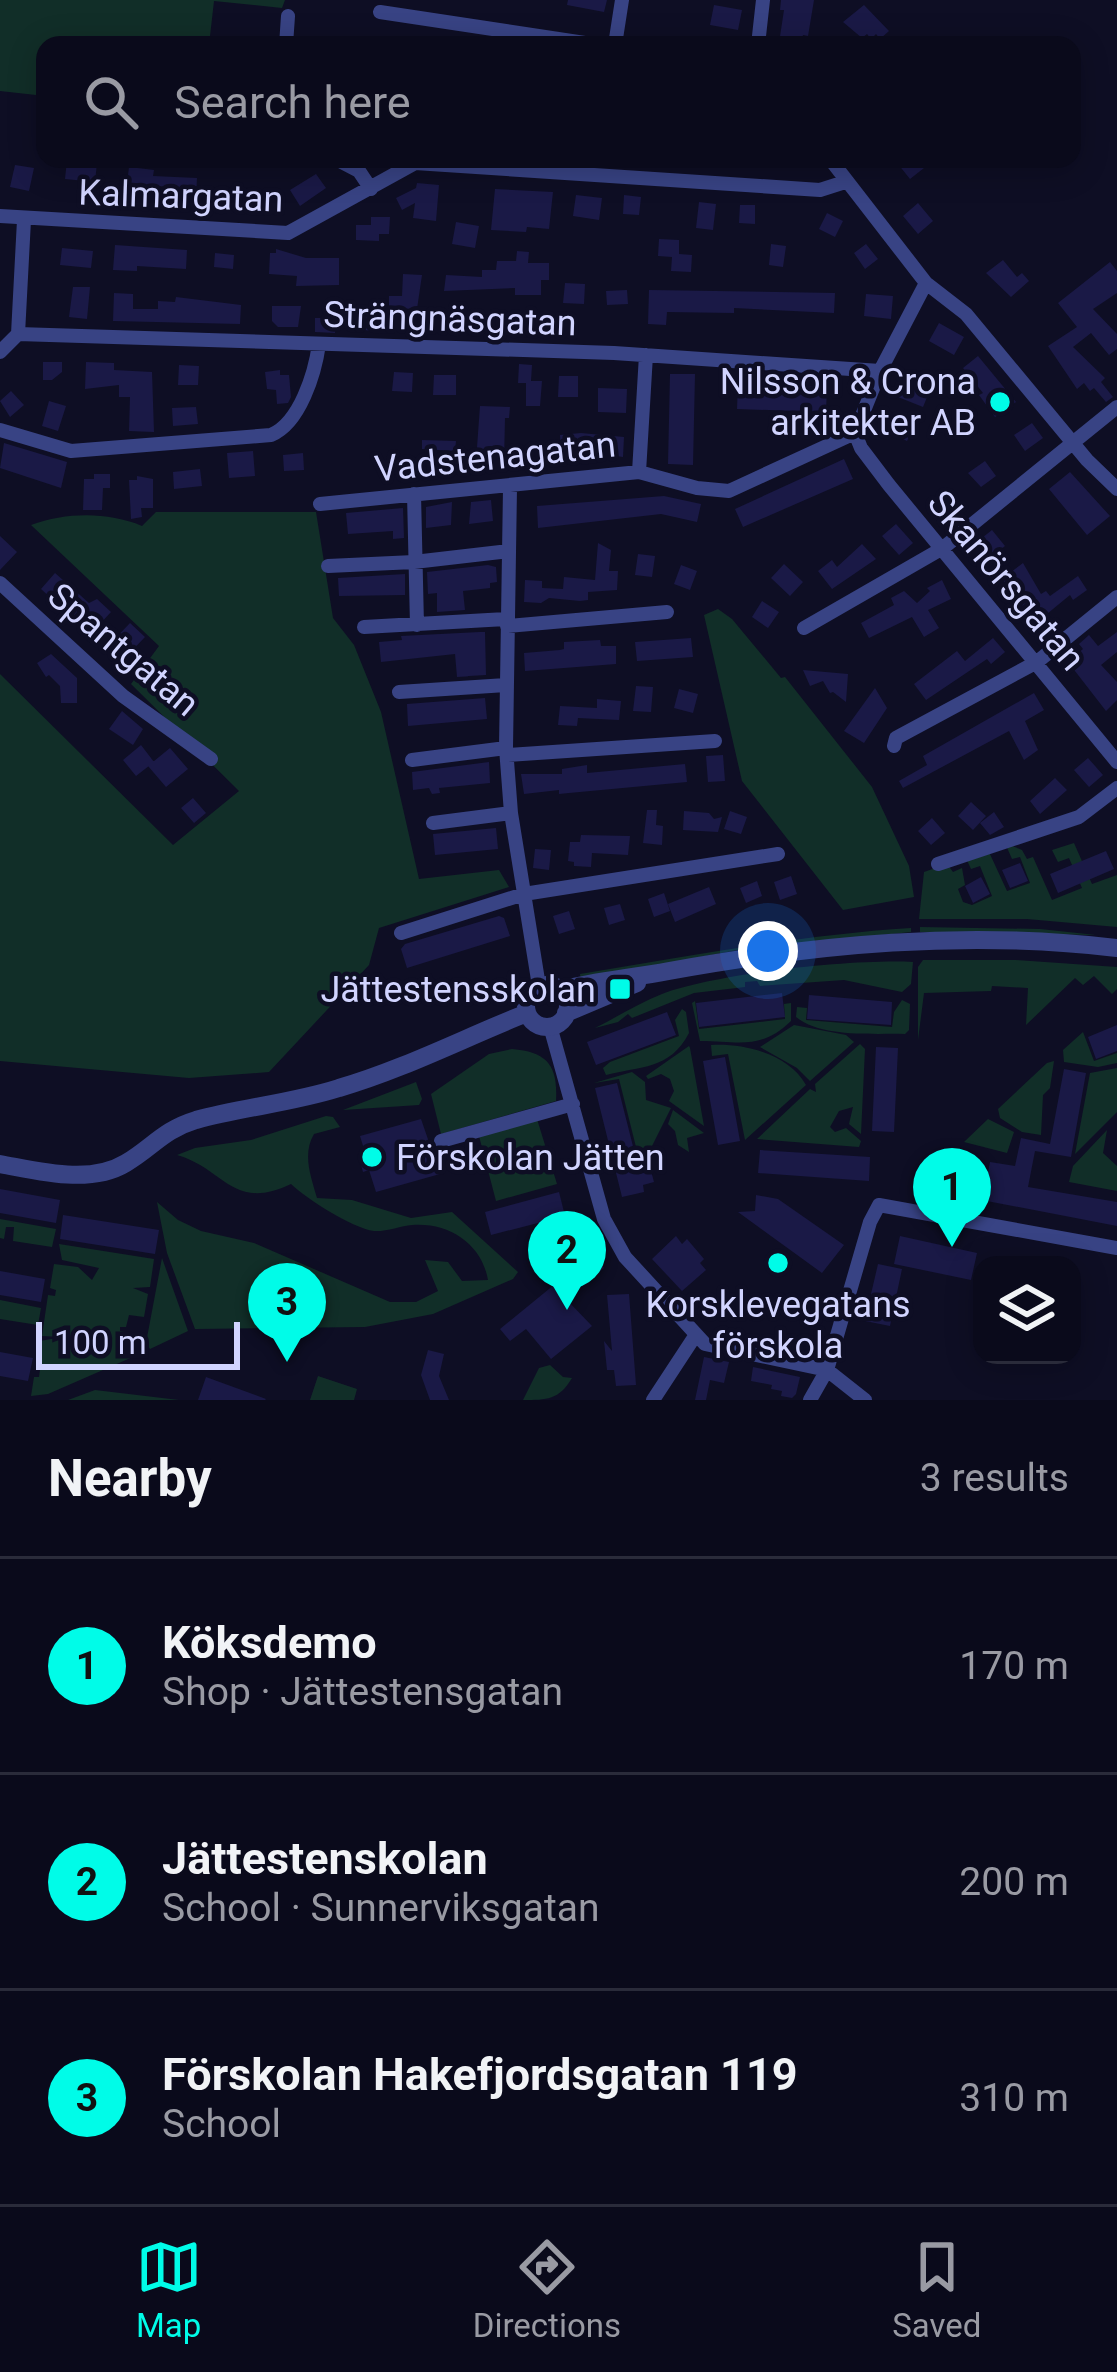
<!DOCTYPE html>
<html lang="en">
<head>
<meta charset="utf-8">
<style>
	body { margin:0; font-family:Roboto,sans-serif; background:#131324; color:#f1f3f6 }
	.controls { position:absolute; right:36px; bottom:36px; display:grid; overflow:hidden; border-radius:24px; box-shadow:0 6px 30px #0003 }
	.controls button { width:108px; height:108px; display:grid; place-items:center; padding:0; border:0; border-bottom:3px solid #2a2b3a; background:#0a0a1b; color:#f1f3f6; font:60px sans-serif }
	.scale { position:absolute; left:36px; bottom:30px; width:204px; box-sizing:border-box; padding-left:12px; border:6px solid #d1d4ff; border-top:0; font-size:33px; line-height:42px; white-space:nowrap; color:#d1d4ff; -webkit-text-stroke:9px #0e0e24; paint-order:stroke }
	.you { position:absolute; left:768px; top:951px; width:42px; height:42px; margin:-30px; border:9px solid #fff; border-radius:50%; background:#1a73e8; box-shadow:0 0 0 18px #1a73e833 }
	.badge { display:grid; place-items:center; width:78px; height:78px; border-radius:50%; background:#00fce8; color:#111; font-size:39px; font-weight:700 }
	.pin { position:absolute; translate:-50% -99px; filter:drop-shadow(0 3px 6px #0008) }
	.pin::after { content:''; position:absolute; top:63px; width:42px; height:36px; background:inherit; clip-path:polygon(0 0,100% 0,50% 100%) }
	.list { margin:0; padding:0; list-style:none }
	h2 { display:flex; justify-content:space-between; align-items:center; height:156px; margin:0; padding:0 48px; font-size:51px }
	h2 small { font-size:39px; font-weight:400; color:#999aa3 }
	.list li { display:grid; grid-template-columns:78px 1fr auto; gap:36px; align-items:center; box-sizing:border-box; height:216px; padding:0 48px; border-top:3px solid #2a2b3a }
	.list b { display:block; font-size:45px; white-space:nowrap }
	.list p { margin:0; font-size:39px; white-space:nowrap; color:#999aa3 }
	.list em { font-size:39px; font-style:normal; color:#999aa3 }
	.icon { flex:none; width:66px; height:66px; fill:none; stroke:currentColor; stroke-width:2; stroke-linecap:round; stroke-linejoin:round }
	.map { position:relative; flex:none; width:1117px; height:1400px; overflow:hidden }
	.search { position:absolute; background:#0a0a1b; box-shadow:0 6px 30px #0003; left:36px; right:36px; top:36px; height:132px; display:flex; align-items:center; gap:30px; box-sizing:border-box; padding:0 42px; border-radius:24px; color:#999aa3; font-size:45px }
	.sheet { height:804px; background:#0a0a1b }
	nav { display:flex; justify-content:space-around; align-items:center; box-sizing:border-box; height:168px; border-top:3px solid #2a2b3a; background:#0a0a1b; font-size:33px; color:#999aa3 }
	nav a { display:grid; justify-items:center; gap:6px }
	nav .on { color:#00fce8 }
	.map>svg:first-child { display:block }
	.green { fill:#112e28 }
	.building { fill:#1a1946 }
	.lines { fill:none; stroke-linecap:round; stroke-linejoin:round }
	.minor { stroke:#384384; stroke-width:14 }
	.tertiary { stroke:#384384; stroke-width:18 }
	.poi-dot { fill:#00fce8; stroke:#0e0e24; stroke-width:4.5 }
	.labels { text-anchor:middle; stroke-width:9; stroke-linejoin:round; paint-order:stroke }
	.street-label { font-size:36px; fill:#d1d4ff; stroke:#0e0e24 }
	.poi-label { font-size:36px; fill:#d1d4ff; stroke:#0e0e24; text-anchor:end }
</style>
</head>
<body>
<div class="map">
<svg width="1117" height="1400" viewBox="0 0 1117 1400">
	<rect width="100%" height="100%" fill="#0e0e24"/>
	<path class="green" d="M0,0H285L282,8L214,1L209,45H45V96L0,91Z
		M156,512H316L333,618L354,645L381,712L419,879L499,870L509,887L379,928L369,965L269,1072L189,1078L0,1061V674L173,845L239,791L131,684L159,646L31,525C67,512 108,512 142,526Z
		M718,609L732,619L781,678L785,677L872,787L909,866L914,897L843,910L742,781L704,615Z
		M1005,843L1022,850L1027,859L1033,857L1052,900L1082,888L1069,858L1058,862L1052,850L1074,843L1092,884L1117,875V927L1027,919H919L924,872L947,864L953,872L962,868L965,885L958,889L963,902L972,905L992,896L980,866L971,869L966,858L989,852L1007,891L1030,883L1020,857L1012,859Z
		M920,927L1040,929L1096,935L920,932Z
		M911,928V932L737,950L581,980L580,974C691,956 799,935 911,928Z
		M923,960H1016L1117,967V989L1112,994L1094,976L1083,985L1075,978L1026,1025L1028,988L992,986L991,991L924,993L918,1040V967Z
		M913,962L911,984L902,992L844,980L760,986L757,981L745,982V987L694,993L632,1018L628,1014L618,1022L595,1028C617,1017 639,1003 662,994C719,973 852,959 913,962Z
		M902,1000L910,1004L909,1030L905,1034C873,1033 822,1038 796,1017L797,1007L807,1008L806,1020L892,1027L894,1012Z
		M695,1001L699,1029L785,1019L784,1004L791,1003V1021C760,1051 738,1041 700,1041L692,1003Z
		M682,1009L686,1012L689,1033C670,1070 640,1066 606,1075L603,1068L610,1062L679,1036L675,1020Z
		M794,1025L846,1035L854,1042L810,1081L797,1068L760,1047Z
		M1083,1032L1094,1061L1117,1053V1063L1098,1067L1064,1062L1063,1050Z
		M860,1044L865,1049L861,1134L849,1124L853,1107L839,1111L830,1127L835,1132L846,1128L861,1141L859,1147L757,1139L810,1089L816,1092L815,1084Z
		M711,1045C744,1043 789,1054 806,1085L745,1140L728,1054L712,1056Z
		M689,1046L690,1048L704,1126L669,1101L674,1091L670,1079L661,1074L648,1079L646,1076Z
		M512,1049C548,1052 558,1066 556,1101L441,1134L431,1094L489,1054Z
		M1054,1061L1050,1088L1043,1095L1041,1135L1022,1132L1000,1118L998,1109L1047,1063Z
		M1117,1068V1112L1075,1154L1090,1073Z
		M632,1072L645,1082L646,1100L671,1108L648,1154L636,1147L619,1079L594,1083Z
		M416,1082L422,1099L419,1105L343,1110Z
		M673,1110L704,1133L687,1138L689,1152L678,1145L675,1131L668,1124Z
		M326,1116L333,1117L340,1127L314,1134C302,1154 311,1177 317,1198L352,1200L411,1218L452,1212L518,1272L513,1279L433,1314L365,1327L195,1329L167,1253L157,1202L178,1220L201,1231L254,1243L390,1302H416L438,1291L425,1260L448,1262L462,1281L488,1280C482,1244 449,1222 412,1225C401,1226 385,1232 374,1231C352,1228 307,1199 291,1184C232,1212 224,1168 177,1155L195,1148L251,1140Z
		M537,1119L557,1184L496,1201L479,1136Z
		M988,1119L1014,1132L1007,1153L964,1142Z
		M1107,1130L1103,1153L1117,1166V1191L1069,1182L1073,1166Z
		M0,1219L56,1229L52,1247L13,1241L14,1227H6L4,1239L0,1238Z
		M59,1244L154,1259L150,1287L133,1288L148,1294L144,1317L129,1315L126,1327H120V1331L142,1335L135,1356L48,1394L31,1396L34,1377H39L40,1370H36L40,1341L62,1337L42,1336L48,1295L55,1296L56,1290L50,1288L54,1264L78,1267L92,1280L99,1268L62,1260Z
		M162,1258L188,1331L150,1349L146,1343Z
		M0,1300L41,1308L38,1325L0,1319Z
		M550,1365L563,1377L572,1378C559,1400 547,1400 523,1400L539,1368Z
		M318,1376L357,1389L354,1400H310Z
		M95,1390L179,1400H68Z"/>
	<path class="building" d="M568,0H607L604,12L567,5Z
		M781,0H814L808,36L803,35L801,45L779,43L784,10H780Z
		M714,5L742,10L738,30L710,25Z
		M864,5L889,31L880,39L876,34L871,39L867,34L862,38L843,22Z
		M894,159H916L924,168L910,179Z
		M67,160L97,163L95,182L65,179Z
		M15,165L34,168L29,191L10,187Z
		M129,167L154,170L153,176L197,178L196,197L168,195L169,187L127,183Z
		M316,174L326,188L300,206L290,190Z
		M417,183L439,185L436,221L413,218L415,203L402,210L396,198L416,188Z
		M495,189L553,192L549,229L527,227L526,232L491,230Z
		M250,190L266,192L264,210L248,208Z
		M576,195L602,198L599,220L573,216Z
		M624,195L641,197L639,215L623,214Z
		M699,202L716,204L713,230L696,228Z
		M918,203L933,221L918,234L903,216Z
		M740,205H755V224L739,223Z
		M827,213L843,221L835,237L819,229Z
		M371,217H390L389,234H379V241L356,240V225H371Z
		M456,222L479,226L475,248L452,244Z
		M659,239L679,240V254L692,255L691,272L671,271L672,257L658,256Z
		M771,244L786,246L783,267L769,265Z
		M866,244L878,259L865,269L854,253Z
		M115,245L187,250L186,269L137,266V271L113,270Z
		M62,248L93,251L91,268L60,265Z
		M276,249L306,258H339V285L296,286L297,276L269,274L270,253H276Z
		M517,251L529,252L528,263H549V280H541V295H515V288L444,291L446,275L482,277V270H496L497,261H516Z
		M215,253L234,255L233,269L214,267Z
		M1003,260L1017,277L1022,273L1029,281L1011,297L986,273Z
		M1110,262L1117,271V293L1093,309L1117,334V349L1109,355L1091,333L1073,347L1105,378L1101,382L1113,397L1106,402L1094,388L1090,391L1084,383L1077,389L1048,346L1077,327L1058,303Z
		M403,274L422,275L417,309L389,308V296H402Z
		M565,283L585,284L584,304L563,303Z
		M73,287H90L87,319L69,317Z
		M627,290L628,304L607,305L606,291Z
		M649,290L835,293L834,313L734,308V313L667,312L666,325L648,324Z
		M114,293L133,294V309H158V301L175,302L176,297L241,305L240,324L113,321Z
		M866,294L893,296L891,319L864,316Z
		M272,306H301L298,327H278L272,321Z
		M358,308L386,312L383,332L355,329Z
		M315,318H336L335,333L315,332Z
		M939,323L964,337L954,355L929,341Z
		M978,356L1016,402L995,417L979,395L983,393L963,368Z
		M43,362H62V372L52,380H43Z
		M86,362L114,363V370L152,372L154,432L129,431L130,397H119V385L85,389Z
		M519,364L532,365L531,381H542L540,406H526V383H518Z
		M179,365L199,366L198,385H178Z
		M280,370V375H289L291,397L288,403L277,404L276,390L267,389L265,372Z
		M394,372L413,373L412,392L392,391Z
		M670,374H695L693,465L668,464Z
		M434,375H456V395H433Z
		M559,376H578V397H558Z
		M905,380L930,390L923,407L898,397Z
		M738,384L827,387L826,412L737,409Z
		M598,388L627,389L626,413L598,412Z
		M11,391L24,405L10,417L0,401Z
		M49,401L66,406L58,431L42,426Z
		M480,406L510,407L509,418H505L504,462L476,461Z
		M196,407L198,424L173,426L172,408Z
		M891,413L915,425L907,441L883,429Z
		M1032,423L1043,438L1025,451L1014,435Z
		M581,433L624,437L623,457L597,453L561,455L560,435Z
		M422,440L456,441L455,451L422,449Z
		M4,443L67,462L61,488L0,468Z
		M253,451L255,476L229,478L227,453Z
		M303,453L304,470L284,471L283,455Z
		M844,459L853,479L743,527L735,509Z
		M985,461L996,476L981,487L968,473Z
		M200,469L202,486L174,489L173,472Z
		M1070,472L1110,516L1087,535L1049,489Z
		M94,474H110V488H103L102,510H83L84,479H94Z
		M137,476L153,479V508H141L142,517L131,519L129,480H137Z
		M664,496L701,504L697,522L661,514L538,528L537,506Z
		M491,500L493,521L469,524L471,502Z
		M452,502L451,525L426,528V507Z
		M403,508L404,538L393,539V531L348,534L346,513Z
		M896,524L913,543L899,555L882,536Z
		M992,530L1005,546L986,561L973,545Z
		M0,536L17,552L0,570Z
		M598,543L611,550L609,571H618L617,590L588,592V600L580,601L549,598L541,603L524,602L525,580L542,581V588L563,589L564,577L595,580Z
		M862,544L876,559L832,589L818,571L832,560L837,567Z
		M638,554L655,556L652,577L635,575Z
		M1023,563L1041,594L1046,591L1050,596L1078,576L1087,590L1073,600L1070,595L1036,623L1002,579Z
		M784,564L803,582L790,596L771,578Z
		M488,565L496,567L497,582L490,583V588L463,591L465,610L437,612V593L428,594L427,572Z
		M681,565L697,571L690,590L674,584Z
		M55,573L89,603L97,599L111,612L98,626L106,633L99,642L41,589Z
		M405,574V595L339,596L338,578Z
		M942,580L951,599L928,610L939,628L924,637L912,617L869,638L861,623L894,605L891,598L904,591L917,603L930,591L927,588Z
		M762,601L779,612L768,628L752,617Z
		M130,623L145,637L122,661L107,647Z
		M480,632H485L486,675L452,677H457L455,654L381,662L379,642L402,640L401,636Z
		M1117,632V652L1101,665L1117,682V700L1106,711L1068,662L1083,649L1079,644L1089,635L1098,646Z
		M691,638L693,657L637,661L635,642Z
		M993,638L1005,652L991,664L987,659L926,700L914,684L957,651L965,661Z
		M600,640L601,646H616V664L525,671L524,653L560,650L564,649V642Z
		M51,654L77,678V703H61L60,686L49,675L46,677L37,663Z
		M803,670L848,674L846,702L833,692L830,693L823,681L810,686Z
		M636,686L653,687L651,712L633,711Z
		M875,688L887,708L864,743L844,731Z
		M679,689L698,694L693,713L674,708Z
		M1034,693L1044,710L1025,721L1038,750L1024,760L1009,731L903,788L899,781L927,765L923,756Z
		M485,698L487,719L408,726L407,704Z
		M597,699L621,701L619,720L578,718L577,726L558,725L560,706L597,708Z
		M122,711L143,729L133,745L109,729Z
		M141,745L154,762L136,776L123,760Z
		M170,748L188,769L166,787L148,766Z
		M723,755L725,781L708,782L706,756Z
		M1088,758L1103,775L1089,787L1074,770Z
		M489,762L490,783L439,788L440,793L432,794L429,788L413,790L412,772Z
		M685,764L687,782L569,793L559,794V790L524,794L521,774H562V769L587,765V773Z
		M1055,778L1067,790L1040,814L1030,801Z
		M193,798L206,813L194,823L181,808Z
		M971,802L986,816L973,830L958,816Z
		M647,810H657L656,825L663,826L662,845L643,843Z
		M684,811L709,813L714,819L722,817L718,832L683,830Z
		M730,811L747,817L741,834L724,829Z
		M994,812L1004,827L990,835L980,823Z
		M932,818L945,833L931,845L918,831Z
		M496,828L498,849L435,855L433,834Z
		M581,835L630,836L628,855L592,853L591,867L574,866V862L568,861L570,842H580Z
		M535,849L551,850L549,870L533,868Z
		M1106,851L1114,869L1058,893L1050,874Z
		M1020,863L1028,881L1010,888L1002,870Z
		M791,876L797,894L780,900L774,882Z
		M981,877L990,894L973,903L965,886Z
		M757,881L762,896L746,903L740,888Z
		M709,887L716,904L675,922L668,904Z
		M664,893L670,911L654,917L648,899Z
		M620,904L625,920L609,925L604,908Z
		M569,911L575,929L559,934L553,916Z
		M499,916L504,918L510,936L407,968L401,949L405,944Z
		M782,993L785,1017L699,1027L696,1003Z
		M809,995L892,1002L891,1025L807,1019Z
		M667,1012L676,1035L596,1065L587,1042Z
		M1117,1025V1051L1096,1059L1088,1037Z
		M876,1047L898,1048L894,1132L872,1131Z
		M725,1057L740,1141L718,1145L703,1061Z
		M1064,1069L1086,1073L1071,1157L1035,1151L1028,1187L1117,1202V1226L940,1192L944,1171L987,1178L990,1162L1015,1166L1021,1138L1050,1144Z
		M617,1083L640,1174L651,1171L654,1182L643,1185L644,1192L622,1197L595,1088Z
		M421,1119L440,1174L376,1192L369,1170L363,1172L360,1161L367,1159L360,1136Z
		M760,1150L870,1157L869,1181L758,1173Z
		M0,1189L60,1200L56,1223L0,1213Z
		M559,1192L565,1216L491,1235L485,1212Z
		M756,1195L778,1199L844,1245L822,1273L738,1212L755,1211Z
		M63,1215L159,1230L155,1254L60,1239Z
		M676,1236L682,1244L687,1239L704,1259L700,1263L706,1270L682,1291L652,1259Z
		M900,1236L977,1253L971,1280L894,1264Z
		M593,1255L604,1268L589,1280L579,1267Z
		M878,1264L902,1269L890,1326L865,1321L868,1310L875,1312L868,1307Z
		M0,1271L45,1279L41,1302L0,1295Z
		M560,1280L571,1292L566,1299L592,1326L551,1359L526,1329L510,1341L500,1329Z
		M629,1294L636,1385L616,1386L614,1370H607L604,1341L612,1351L607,1295Z
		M428,1350L444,1354L439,1376L449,1400H430L421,1375Z
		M0,1352L33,1358L28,1381L0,1376Z
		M704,1357L729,1362L724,1383L710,1380L706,1400H695Z
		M753,1367L800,1377L796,1394L792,1398L781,1396L782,1391L771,1389L772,1385L751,1381Z
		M206,1377L266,1399L265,1400H198Z"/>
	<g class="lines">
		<path class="minor" d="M380,12L598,45
			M286,45L288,16
			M615,45L622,0
			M758,45L763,0
			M336,159L359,171L371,189
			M830,159L926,283L966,314L1087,460L1117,489
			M0,216L288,233L415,163L820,190L845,182
			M18,334L614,353L880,371
			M0,352L18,334L24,220
			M0,430L71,451L271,435C300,423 315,373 319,344
			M855,433L861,448L889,485L1117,762
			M639,472L646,355
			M510,488L506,748L511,813L539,986
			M414,494L417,625
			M320,504L639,472L697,488L729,491L855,433L880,371L926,283
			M328,566L414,562L509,551
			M0,583L123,696L211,759
			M507,626L667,612
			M364,627L506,619
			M804,628L943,548L1117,407
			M399,692L506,685
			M894,746L896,738L1037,662L1117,597
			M507,755L715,741
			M412,760L506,748
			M433,823L511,813
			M938,864L1079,817L1117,788
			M401,933L524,894L778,854
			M550,1026L604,1219L625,1257L705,1344L827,1370L865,1400
			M441,1141L573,1104
			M653,1400L695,1336
			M810,1400L827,1370L870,1222L879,1205L1117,1248"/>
		<path class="tertiary" d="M526 1006a21 21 0 1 1 42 0a21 21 0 1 1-42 0Z
			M560,990C595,981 632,978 669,971C818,944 966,930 1117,948
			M566,1013L637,983
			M0,1164C39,1171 90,1185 126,1163C153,1147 163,1130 196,1120C243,1107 292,1103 339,1088C404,1069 464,1038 527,1013"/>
	</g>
	<g class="poi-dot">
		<circle cx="1000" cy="402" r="12"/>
		<rect x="608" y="977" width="24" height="24" rx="6"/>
		<circle cx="372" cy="1157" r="12"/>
		<circle cx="778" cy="1263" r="12"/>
	</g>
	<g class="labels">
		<g class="street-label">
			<text transform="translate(181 195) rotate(2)" y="13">Kalmargatan</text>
			<text transform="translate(450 318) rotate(2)" y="13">Strängnäsgatan</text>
			<text transform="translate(495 456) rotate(-6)" y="13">Vadstenagatan</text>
			<text transform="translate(1007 580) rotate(50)" y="13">Skanörsgatan</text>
			<text transform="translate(124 649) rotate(40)" y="13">Spantgatan</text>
		</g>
		<g class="poi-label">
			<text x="976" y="394">Nilsson &amp; Crona<tspan x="976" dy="41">arkitekter AB</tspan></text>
			<text x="596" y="1002">Jättestensskolan</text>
			<text x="396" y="1170" text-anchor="start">Förskolan Jätten</text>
			<text x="778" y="1317" text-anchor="middle">Korsklevegatans<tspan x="778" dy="41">förskola</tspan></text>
		</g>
	</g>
</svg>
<div class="controls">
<button><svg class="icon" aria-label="layers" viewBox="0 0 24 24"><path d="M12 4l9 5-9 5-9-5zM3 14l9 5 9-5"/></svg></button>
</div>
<div class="scale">100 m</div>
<div class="you"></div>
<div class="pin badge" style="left:952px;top:1247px">1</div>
<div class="pin badge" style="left:567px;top:1310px">2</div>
<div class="pin badge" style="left:287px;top:1362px">3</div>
<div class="search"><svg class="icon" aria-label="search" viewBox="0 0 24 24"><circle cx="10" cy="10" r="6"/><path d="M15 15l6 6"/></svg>Search here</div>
</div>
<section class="sheet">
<h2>Nearby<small>3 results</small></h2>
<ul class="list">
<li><span class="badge">1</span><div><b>Köksdemo</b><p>Shop · Jättestensgatan</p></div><em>170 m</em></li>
<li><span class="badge">2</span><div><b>Jättestenskolan</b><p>School · Sunnerviksgatan</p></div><em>200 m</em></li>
<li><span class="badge">3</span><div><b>Förskolan Hakefjordsgatan 119</b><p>School</p></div><em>310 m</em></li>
</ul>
</section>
<nav>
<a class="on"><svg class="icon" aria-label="map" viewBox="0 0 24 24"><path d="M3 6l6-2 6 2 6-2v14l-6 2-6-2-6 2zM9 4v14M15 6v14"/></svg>Map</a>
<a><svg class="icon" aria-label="directions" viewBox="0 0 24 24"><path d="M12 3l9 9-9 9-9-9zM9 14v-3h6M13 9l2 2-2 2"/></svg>Directions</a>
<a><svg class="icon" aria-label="saved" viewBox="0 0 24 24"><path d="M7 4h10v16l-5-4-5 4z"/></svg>Saved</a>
</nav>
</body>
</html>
